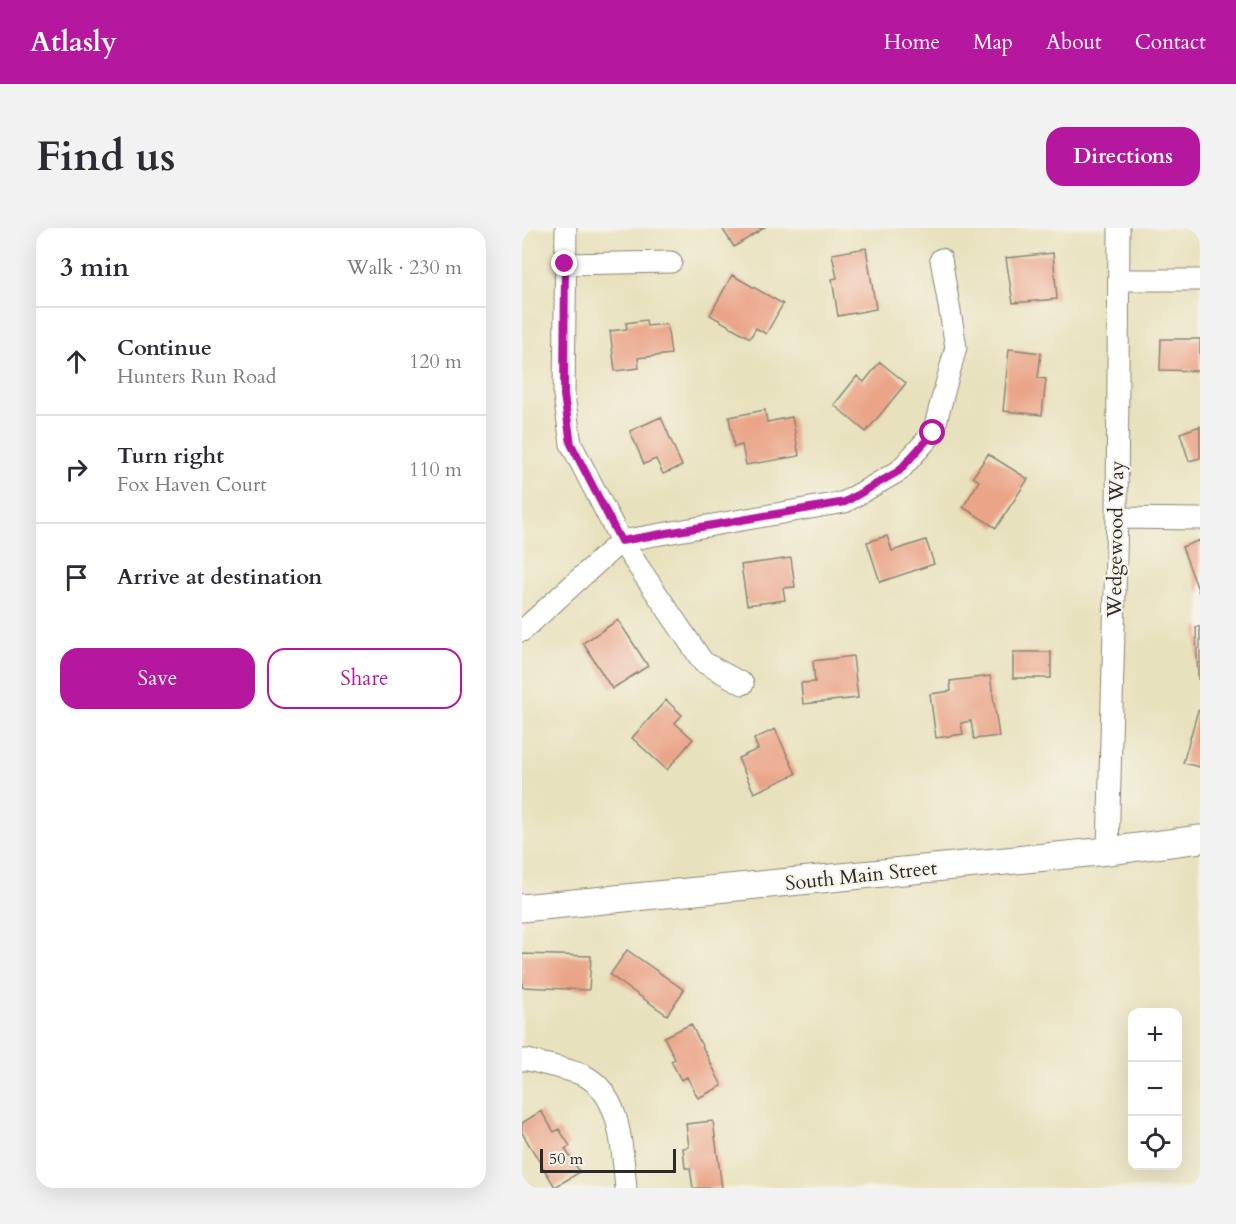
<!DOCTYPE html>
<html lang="en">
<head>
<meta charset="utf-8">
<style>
	body { margin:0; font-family:Cardo,serif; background:#f2f2f3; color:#2b2b33 }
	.controls { position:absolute; right:18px; bottom:18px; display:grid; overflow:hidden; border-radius:12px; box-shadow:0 6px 24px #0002 }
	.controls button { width:54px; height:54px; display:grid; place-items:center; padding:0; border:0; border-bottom:2px solid #e1e1e2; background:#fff; color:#2b2b33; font:30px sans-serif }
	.scale { position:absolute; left:18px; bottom:15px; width:136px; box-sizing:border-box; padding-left:6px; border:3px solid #2b2b2b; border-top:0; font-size:16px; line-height:21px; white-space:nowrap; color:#2b2b2b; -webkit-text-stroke:4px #f7f3e8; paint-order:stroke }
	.stop { position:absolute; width:18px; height:18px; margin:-14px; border:4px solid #b5179e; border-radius:50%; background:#fff }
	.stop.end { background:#b5179e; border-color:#fff; box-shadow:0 2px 6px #0008 }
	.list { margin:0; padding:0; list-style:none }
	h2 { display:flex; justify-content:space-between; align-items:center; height:78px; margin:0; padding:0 24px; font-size:26px }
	h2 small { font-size:20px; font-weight:400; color:#7c7c81 }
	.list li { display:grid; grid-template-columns:39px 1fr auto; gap:18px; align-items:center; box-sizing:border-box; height:108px; padding:0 24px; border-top:2px solid #e1e1e2 }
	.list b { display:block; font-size:22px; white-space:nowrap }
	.list p { margin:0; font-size:20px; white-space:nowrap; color:#7c7c81 }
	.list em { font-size:20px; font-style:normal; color:#7c7c81 }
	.actions { display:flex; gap:12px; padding:18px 24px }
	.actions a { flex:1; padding:14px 0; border:2px solid #b5179e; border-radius:18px; text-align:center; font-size:21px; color:#b5179e }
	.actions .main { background:#b5179e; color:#fff }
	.icon { flex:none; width:33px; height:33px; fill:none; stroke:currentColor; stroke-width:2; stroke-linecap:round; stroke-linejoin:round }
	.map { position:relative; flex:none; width:678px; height:960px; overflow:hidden; border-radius:18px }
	header { display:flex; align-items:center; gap:36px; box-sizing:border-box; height:84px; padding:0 30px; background:#b5179e; color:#fff }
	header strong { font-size:28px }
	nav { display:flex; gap:33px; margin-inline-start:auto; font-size:21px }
	.intro { display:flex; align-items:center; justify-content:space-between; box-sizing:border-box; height:144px; padding:0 36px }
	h1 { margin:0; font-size:42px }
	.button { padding:15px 27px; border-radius:18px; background:#b5179e; color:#fff; font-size:21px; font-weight:700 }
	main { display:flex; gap:36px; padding:0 36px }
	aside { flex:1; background:#fff; border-radius:18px; box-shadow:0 6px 24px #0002 }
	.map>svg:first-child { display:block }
	.building { fill:#eaa488 }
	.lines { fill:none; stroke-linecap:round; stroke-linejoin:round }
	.minor-casing { stroke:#8a8674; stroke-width:23 }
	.tertiary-casing { stroke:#8a8674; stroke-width:29 }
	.minor { stroke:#fff; stroke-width:21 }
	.tertiary { stroke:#fff; stroke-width:27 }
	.route { stroke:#b5179e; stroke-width:8 }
	.labels { text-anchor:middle; stroke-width:4.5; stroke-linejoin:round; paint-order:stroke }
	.street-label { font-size:20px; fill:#2b2b2b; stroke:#f7f3e8 }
</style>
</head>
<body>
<header>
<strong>Atlasly</strong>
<nav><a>Home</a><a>Map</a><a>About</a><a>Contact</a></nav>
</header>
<div class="intro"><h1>Find us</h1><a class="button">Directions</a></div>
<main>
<aside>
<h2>3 min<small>Walk · 230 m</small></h2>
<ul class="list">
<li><svg class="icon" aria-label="ahead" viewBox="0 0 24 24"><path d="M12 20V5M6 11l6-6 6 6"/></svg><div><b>Continue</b><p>Hunters Run Road</p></div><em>120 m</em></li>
<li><svg class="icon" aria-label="right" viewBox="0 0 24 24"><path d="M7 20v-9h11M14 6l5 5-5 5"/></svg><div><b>Turn right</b><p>Fox Haven Court</p></div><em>110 m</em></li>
<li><svg class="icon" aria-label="arrive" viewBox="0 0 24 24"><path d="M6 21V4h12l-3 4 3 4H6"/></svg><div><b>Arrive at destination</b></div></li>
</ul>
<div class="actions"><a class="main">Save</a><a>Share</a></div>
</aside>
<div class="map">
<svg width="678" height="960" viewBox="0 0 678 960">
	<rect width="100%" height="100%" fill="#f7f3e8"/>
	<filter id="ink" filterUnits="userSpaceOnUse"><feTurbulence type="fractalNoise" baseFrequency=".0167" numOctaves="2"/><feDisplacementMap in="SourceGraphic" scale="12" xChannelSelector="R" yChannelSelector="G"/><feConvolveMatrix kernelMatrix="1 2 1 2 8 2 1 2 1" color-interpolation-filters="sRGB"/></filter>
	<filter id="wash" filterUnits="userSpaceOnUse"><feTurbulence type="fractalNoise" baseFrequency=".008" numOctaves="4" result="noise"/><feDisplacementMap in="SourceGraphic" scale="24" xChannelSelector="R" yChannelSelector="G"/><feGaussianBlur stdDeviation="1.35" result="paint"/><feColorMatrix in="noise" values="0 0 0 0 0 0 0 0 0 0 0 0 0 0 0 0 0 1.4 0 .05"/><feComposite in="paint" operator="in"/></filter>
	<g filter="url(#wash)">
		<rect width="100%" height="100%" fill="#e8e1bd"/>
		<g id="blocks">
			<path class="building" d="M200,0H242L212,19Z
				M344,20L354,81L316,88L310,51L315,50L310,26Z
				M531,25L535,71L491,75L484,30Z
				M210,47L261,76L244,106L234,100L228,110L188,87Z
				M124,92L125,98L145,96L149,126L116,130L117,140L93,143L88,103L105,101L104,95Z
				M639,111H678V143L638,142Z
				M487,121L519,125L516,150L524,151L520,187L481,183Z
				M358,134L384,155L344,204L312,177L335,148L342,154Z
				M243,182L245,194L270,189L277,228L224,237L220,217L212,219L207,189Z
				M139,189L160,238L141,246L134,231L122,236L108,203Z
				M678,198V230L667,233L658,205Z
				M466,226L506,251L474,300L441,279L457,253L451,249Z
				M365,308L370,323L404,312L412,336L358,354L345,314Z
				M678,312V367L660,319Z
				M269,330L273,359L261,360L263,372L225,377L219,337Z
				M96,392L126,438L90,461L61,415Z
				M674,399H678V451H676Z
				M491,424H529V450H491Z
				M331,428L336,470L281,476L279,455L293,454L291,433Z
				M468,448L477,508L452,511L449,493L439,495L441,506L414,510L408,466L429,463L428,453Z
				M144,472L160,487L153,495L171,511L145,542L110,510Z
				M676,482L678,483V539L661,535Z
				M253,501L274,546L232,565L216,530L236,521L232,511Z
				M105,722L162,762L145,787L88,747Z
				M0,726L69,728L67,762L0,759Z
				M169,796L200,858L176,870L165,849L159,852L149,833L153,831L142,809Z
				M19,883L32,904L37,901L48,918L43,921L58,944L33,959L0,905V895Z
				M191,893L200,960H171L168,940H163L161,920L167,919L164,896Z"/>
		</g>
	</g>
	<g filter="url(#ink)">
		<use href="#blocks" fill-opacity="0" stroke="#8a8674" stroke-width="1.5"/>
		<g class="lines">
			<g class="minor-casing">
				<path id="minor" d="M44,0L42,167L49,216L99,313L181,434L221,456
					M43,36L149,34
					M597,52H678
					M595,290L678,291
					M0,403L99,313L323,274L377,243L411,205L434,119L419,31
					M586,623L595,290L597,0
					M0,832H6C24,837 44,840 61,847C100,865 100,923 104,960"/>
			</g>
			<g class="tertiary-casing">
				<path id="tertiary" d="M0,680L586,623L678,611"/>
			</g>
			<use href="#minor" class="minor"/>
			<use href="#tertiary" class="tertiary"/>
		</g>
	</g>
	<g class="lines" filter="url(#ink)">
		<path class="route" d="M43,36L42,167L49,216L99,313L323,274L377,243L411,205"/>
	</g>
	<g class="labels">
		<g class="street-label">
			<text transform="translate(593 311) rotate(-89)" y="7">Wedgewood Way</text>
			<text transform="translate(339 647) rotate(-6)" y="7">South Main Street</text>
		</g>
	</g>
</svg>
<div class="controls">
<button>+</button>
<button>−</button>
<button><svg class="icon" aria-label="locate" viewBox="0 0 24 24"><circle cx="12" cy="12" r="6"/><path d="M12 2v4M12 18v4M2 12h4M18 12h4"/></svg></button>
</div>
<div class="scale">50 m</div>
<div class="stop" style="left:411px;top:205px"></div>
<div class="stop end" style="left:43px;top:36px"></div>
</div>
</main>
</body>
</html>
